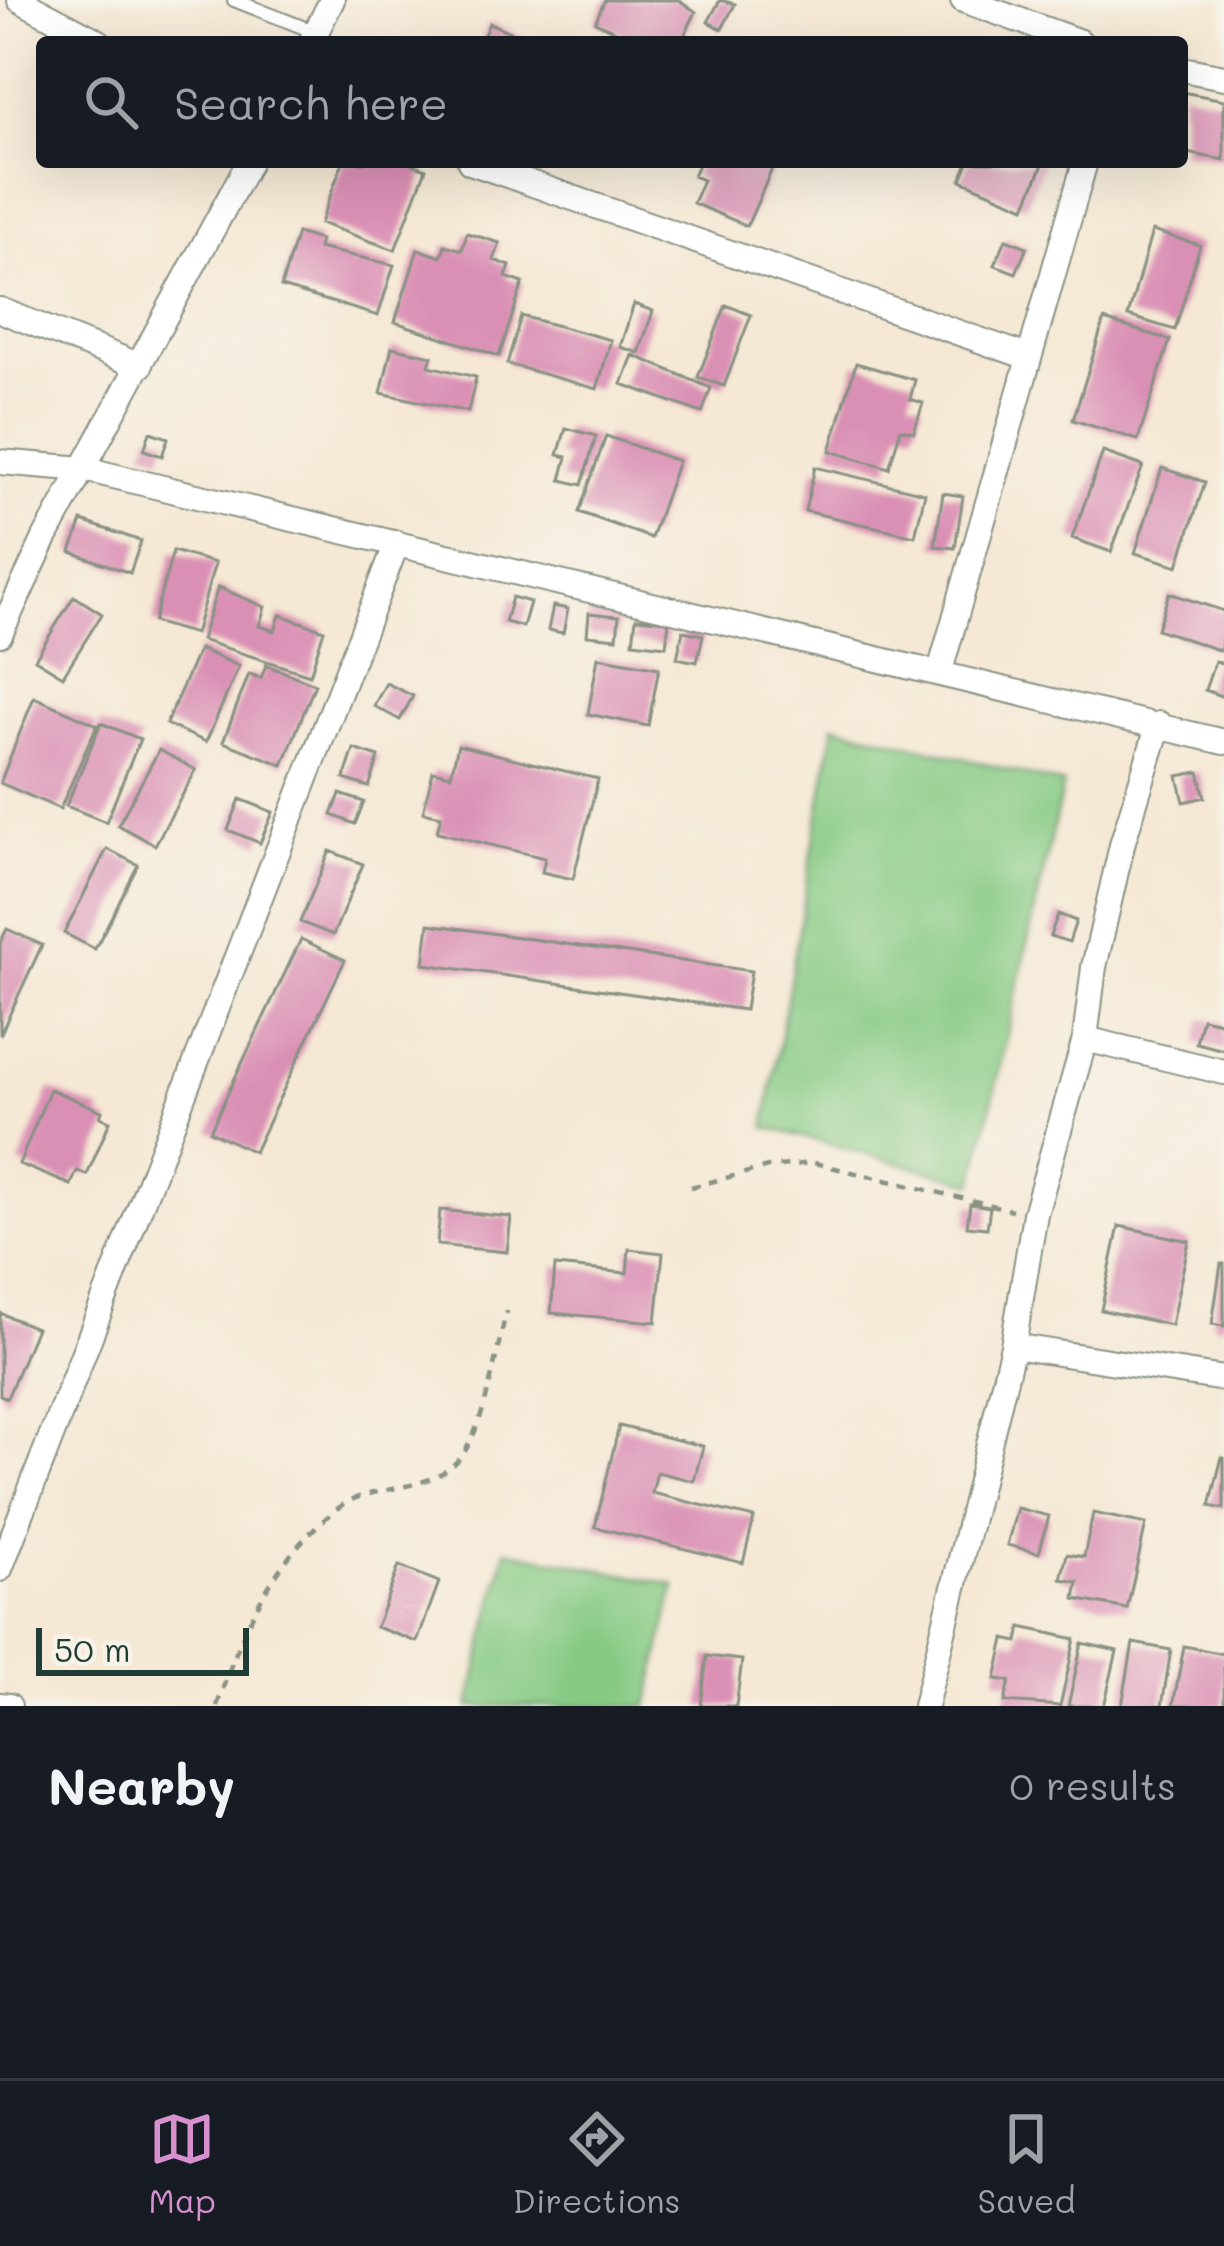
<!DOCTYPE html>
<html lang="en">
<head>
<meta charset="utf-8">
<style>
	body { margin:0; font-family:Mali,sans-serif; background:#242831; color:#f1f3f6 }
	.scale { position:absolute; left:36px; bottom:30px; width:213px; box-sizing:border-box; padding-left:12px; border:6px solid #1f3d34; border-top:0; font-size:33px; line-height:42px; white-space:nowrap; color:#1f3d34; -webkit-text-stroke:9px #f7f3e8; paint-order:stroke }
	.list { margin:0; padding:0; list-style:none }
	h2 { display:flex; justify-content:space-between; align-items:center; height:156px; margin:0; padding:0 48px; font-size:51px }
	h2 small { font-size:39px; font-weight:400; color:#9ea1a6 }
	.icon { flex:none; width:66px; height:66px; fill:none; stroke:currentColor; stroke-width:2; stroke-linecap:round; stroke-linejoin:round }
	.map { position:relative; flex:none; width:1224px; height:1706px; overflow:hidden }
	.search { position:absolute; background:#171b24; box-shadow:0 12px 48px #0002; left:36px; right:36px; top:36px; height:132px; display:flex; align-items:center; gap:30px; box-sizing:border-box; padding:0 42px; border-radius:12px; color:#9ea1a6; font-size:45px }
	.sheet { height:372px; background:#171b24 }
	nav { display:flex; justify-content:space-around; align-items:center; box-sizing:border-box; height:168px; border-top:3px solid #363941; background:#171b24; font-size:33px; color:#9ea1a6 }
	nav a { display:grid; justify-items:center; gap:6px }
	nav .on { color:#d690ce }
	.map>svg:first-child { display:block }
	.green { fill:#86ca84; stroke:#52845c; stroke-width:3 }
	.building { fill:#da90b5 }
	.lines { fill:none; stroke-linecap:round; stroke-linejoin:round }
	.lane-casing { stroke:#8a9284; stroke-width:16 }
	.street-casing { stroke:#8a9284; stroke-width:28 }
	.path { stroke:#8a9284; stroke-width:4.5; stroke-dasharray:9 9; stroke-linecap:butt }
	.lane { stroke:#fff; stroke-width:12 }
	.street { stroke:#fff; stroke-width:24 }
</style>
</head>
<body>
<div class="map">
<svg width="1224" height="1706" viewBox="0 0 1224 1706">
	<rect width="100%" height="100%" fill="#f7f3e8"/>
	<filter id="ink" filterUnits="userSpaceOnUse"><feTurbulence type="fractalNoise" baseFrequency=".00833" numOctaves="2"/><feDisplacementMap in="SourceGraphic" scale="24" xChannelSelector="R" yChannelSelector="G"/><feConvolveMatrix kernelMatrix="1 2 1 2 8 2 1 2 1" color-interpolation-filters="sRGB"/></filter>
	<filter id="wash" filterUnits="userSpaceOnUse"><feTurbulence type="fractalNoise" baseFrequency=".004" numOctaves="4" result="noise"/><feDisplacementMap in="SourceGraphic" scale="48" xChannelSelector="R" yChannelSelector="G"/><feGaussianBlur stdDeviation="2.7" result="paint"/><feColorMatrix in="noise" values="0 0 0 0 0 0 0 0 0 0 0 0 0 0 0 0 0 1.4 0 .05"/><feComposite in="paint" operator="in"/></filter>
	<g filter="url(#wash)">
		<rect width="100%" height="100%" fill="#f5e8d4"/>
		<path class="green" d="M834,725L1063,784L974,1183L765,1127Z
			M506,1550L675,1585L648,1706H469Z"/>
		<g id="blocks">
			<path class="building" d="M605,0H679L696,12L681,42H640L595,22Z
				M720,0L735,4L722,29L708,22Z
				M489,23L533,42H481Z
				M1182,92L1224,100V160L1182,152Z
				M343,162H407L426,169L395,250L320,223Z
				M699,162H775L747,226L693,203L703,180L693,176Z
				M968,162H1044L1025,207L961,180Z
				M1152,231L1200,245L1175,330L1128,316Z
				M297,233L320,240L318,248L394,265L378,316L281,287Z
				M467,233L500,243L494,260L510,266L506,277L523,283L499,356L395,322L418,249L441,257L445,245L462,250Z
				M1006,239L1027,247L1016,273L995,265Z
				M634,304L653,311L639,353L620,347Z
				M726,305L751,315L724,386L698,377Z
				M521,316L611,340L597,389L507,364Z
				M1104,320L1170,340L1138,440L1073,420Z
				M392,347L432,356L429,366L476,377L468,412L381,393Z
				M633,355L711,388L702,413L622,384Z
				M856,363L915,380L910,399L923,403L914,432L901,429L889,468L830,451Z
				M566,428L596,436L582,485L561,480L567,457L558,455Z
				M150,432L168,438L162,456L144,450Z
				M606,436L678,461L651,538L579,512Z
				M1103,452L1143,466L1111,552L1072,538Z
				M815,467L925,493L915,536L805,511Z
				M1162,468L1205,482L1178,566L1135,553Z
				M943,493L963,496L955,548L935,546Z
				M82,521L141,541L130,573L71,552Z
				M173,551L215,563L195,634L153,622Z
				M218,587L265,607L259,626L275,631L280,615L324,630L310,675L201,640Z
				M1169,593L1224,611L1221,651L1157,629Z
				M74,596L102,614L63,676L35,659Z
				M512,597L530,602L523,627L505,622Z
				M553,606L568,609L563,633L548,630Z
				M589,613L619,616L617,638L587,635Z
				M636,618L669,621L666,646L633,642Z
				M683,631L703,635L697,662L677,658Z
				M199,649L239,666L206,742L166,724Z
				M598,657L659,668L648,726L588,714Z
				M1215,661L1224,664V697L1205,690Z
				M266,665L315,684L283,765L223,742L249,674L261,678Z
				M386,683L413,696L400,720L374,706Z
				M34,697L97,725L60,809L0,783Z
				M101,723L140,739L106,822L66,806Z
				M458,745L598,779L573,879L542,872L545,858L437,832L441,816L423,812L433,771L451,775Z
				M354,749L379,757L369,787L344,779Z
				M159,750L196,770L155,845L118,825Z
				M1199,772L1205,797L1184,802L1178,776Z
				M340,794L364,802L355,824L332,815Z
				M240,799L273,812L260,843L228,830Z
				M107,849L138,865L95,949L64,933Z
				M330,851L363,864L333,935L300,922Z
				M1058,914L1076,921L1069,942L1050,936Z
				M429,924L751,971L745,1010L424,964Z
				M7,929L42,945L0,1035V943Z
				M301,939L345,960L254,1152L210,1131Z
				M1202,1018L1224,1023V1050L1196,1043Z
				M50,1089L102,1111L100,1117L110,1121L87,1175L77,1171L71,1185L19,1164Z
				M970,1204L990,1207L987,1228L967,1226Z
				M440,1210L511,1217L507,1252L437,1245Z
				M1119,1226L1189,1241L1171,1325L1101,1310Z
				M629,1249L663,1253L656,1322L551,1313L555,1266L627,1273Z
				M1221,1264H1224V1326L1212,1324Z
				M0,1313L36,1328L7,1398L0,1395Z
				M619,1426L703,1446L694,1481L657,1472L652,1493L754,1518L743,1563L595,1527Z
				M1222,1457L1224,1458V1509L1210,1506Z
				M1017,1508L1049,1516L1039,1553L1007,1545Z
				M1093,1513L1146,1524L1127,1609L1075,1599L1078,1582L1061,1579L1067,1554L1084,1557Z
				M399,1566L439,1582L417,1642L376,1627Z
				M1021,1627L1075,1639L1060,1706L1005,1702L1010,1681L996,1679L1005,1639L1018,1642Z
				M1082,1643L1117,1651L1104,1706H1068Z
				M1133,1643L1171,1650L1162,1706H1122Z
				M1184,1646L1224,1654V1706H1173Z
				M707,1656L742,1660L736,1706H701Z"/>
		</g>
	</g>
	<g filter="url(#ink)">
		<use href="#blocks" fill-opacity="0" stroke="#8a9284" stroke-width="3"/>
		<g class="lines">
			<g class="lane-casing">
				<path id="lane" d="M234,0L315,32"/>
			</g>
			<g class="street-casing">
				<path id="street" d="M20,0L99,42
					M963,0L1080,42
					M311,42L332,0
					M1182,69L1224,77
					M470,162L1028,357
					M0,310L140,366
					M0,462L84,469L1224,742
					M0,634L45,538L249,162
					M940,671L1085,162
					M1085,1039L1224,1072
					M1013,1346L1224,1379
					M0,1569L397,543
					M0,1705L9,1706
					M925,1706L1013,1346L1035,1214L1085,1039L1094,967L1123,841L1159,724"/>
			</g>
			<path class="path" d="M691,1187L768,1167L814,1163L1012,1210
				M217,1706C241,1630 275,1554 341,1506C372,1482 443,1497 469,1444C489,1406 495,1353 507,1311"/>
			<use href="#lane" class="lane"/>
			<use href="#street" class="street"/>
		</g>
	</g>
</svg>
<div class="scale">50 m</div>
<div class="search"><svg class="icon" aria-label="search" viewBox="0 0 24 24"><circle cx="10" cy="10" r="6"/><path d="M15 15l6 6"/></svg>Search here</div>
</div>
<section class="sheet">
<h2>Nearby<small>0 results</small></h2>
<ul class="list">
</ul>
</section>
<nav>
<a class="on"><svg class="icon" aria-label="map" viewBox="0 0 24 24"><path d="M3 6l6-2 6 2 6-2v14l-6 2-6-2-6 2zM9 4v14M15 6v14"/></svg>Map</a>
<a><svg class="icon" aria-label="directions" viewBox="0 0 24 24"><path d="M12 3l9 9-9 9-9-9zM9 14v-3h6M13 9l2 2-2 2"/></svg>Directions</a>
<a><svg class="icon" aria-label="saved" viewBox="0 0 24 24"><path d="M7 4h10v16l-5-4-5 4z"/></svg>Saved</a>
</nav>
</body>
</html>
